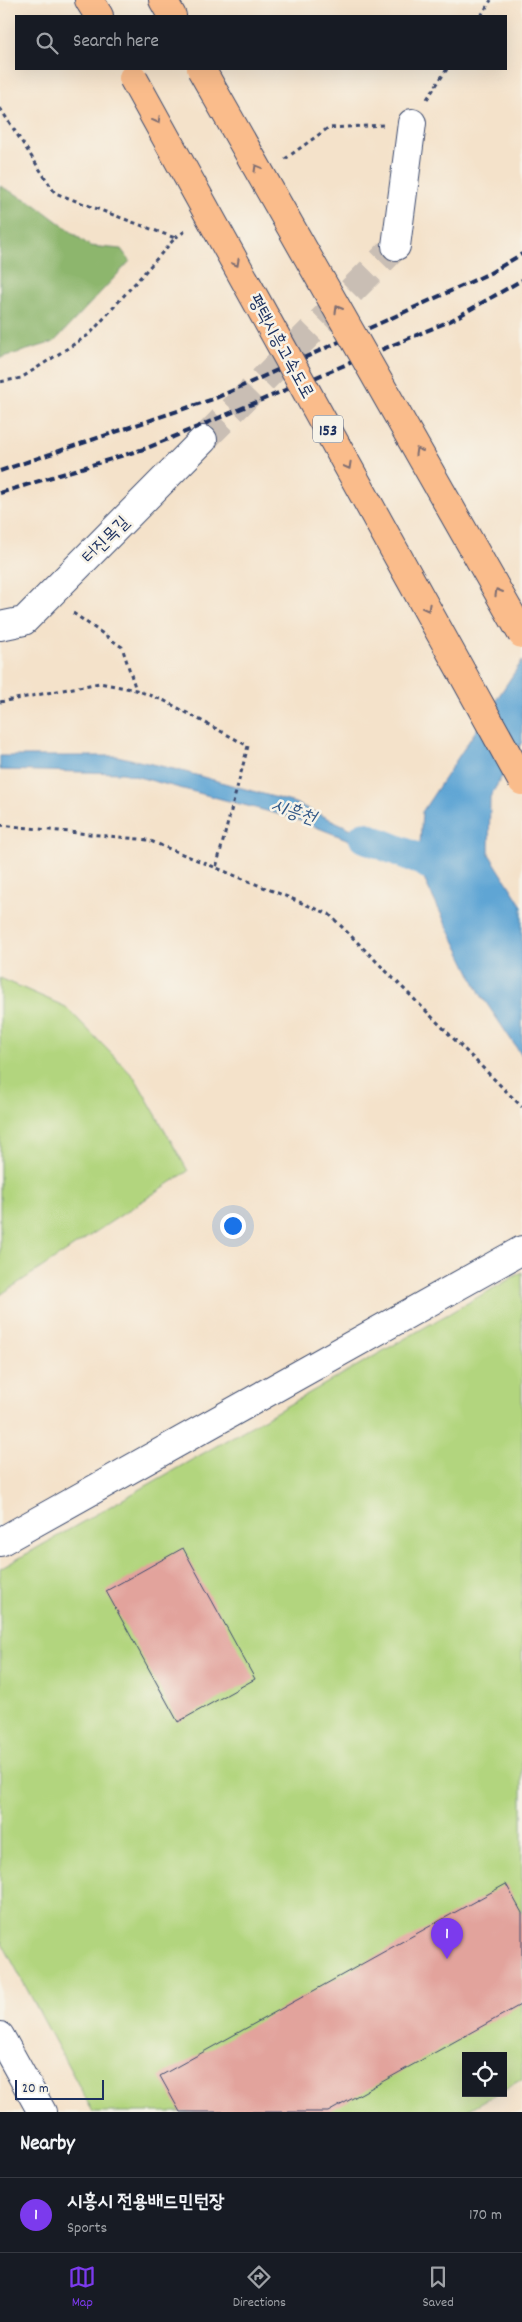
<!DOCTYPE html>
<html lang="en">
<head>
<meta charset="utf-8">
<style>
	body { margin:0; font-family:Dekko,"Poor Story",sans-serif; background:#242831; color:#f1f3f6 }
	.controls { position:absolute; right:15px; bottom:15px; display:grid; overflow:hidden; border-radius:0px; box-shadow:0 5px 20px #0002 }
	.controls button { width:45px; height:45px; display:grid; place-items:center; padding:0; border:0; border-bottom:1px solid #363941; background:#171b24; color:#f1f3f6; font:25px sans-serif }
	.scale { position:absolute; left:15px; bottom:12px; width:89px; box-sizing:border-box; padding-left:5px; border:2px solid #1b2f5e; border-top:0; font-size:14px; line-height:18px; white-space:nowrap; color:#1b2f5e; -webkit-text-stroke:4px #f7f3e8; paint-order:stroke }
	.you { position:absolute; left:232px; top:1225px; width:18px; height:18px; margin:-12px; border:4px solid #fff; border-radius:50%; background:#1a73e8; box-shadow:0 0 0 8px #1a73e833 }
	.badge { display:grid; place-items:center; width:32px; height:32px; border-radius:50%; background:#7c3aed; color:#fff; font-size:16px; font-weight:700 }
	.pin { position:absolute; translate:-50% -41px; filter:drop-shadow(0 1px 2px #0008) }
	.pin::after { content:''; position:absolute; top:26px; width:18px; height:15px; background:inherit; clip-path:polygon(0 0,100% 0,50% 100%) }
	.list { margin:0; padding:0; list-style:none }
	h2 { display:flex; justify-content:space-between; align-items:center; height:65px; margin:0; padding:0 20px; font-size:21px }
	h2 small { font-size:16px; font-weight:400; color:#9ea1a6 }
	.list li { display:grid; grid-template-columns:32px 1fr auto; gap:15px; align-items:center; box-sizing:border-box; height:75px; padding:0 20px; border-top:1px solid #363941 }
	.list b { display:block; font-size:19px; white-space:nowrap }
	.list p { margin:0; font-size:16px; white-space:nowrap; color:#9ea1a6 }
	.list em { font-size:16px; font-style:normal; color:#9ea1a6 }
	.icon { flex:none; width:28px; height:28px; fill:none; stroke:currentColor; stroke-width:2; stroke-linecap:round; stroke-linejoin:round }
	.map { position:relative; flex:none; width:522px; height:2112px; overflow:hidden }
	.search { position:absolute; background:#171b24; box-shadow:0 5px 20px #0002; left:15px; right:15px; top:15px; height:55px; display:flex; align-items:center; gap:12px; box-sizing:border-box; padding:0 18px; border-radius:0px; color:#9ea1a6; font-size:19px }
	.sheet { height:140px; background:#171b24 }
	nav { display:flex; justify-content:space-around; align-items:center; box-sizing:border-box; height:70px; border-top:1px solid #363941; background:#171b24; font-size:14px; color:#9ea1a6 }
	nav a { display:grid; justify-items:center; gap:2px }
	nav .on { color:#7c3aed }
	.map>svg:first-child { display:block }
	.green { fill:#b2d57e; stroke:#66826e }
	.forest { fill:#8db66d; stroke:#547266 }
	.water { fill:#5ea5d4; stroke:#3c6a99 }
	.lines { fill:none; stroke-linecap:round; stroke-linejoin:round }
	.canal { stroke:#5ea5d4; stroke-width:31 }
	.building { fill:#e2a39c }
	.minor-tunnel { stroke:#c9beb4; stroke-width:28; stroke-dasharray:28 14; stroke-linecap:butt }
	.minor-casing { stroke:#3c4a6e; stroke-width:30 }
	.highway-casing { stroke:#3c4a6e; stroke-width:30 }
	.path { stroke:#3c4a6e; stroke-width:3; stroke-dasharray:4 4; stroke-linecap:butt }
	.minor { stroke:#fff; stroke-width:28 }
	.highway { stroke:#fabc8b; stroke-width:28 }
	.rail { stroke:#1b2f5e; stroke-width:4; stroke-dasharray:8 4; stroke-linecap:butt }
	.highway-bridge-casing { stroke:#3c4a6e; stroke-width:30; stroke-linecap:butt }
	.highway-bridge { stroke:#fabc8b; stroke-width:28 }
	.oneway { stroke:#7f6e72 }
	.labels { text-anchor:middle; stroke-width:5; stroke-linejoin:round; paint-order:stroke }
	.shield { fill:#f7f3e8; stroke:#5d6a87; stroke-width:1 }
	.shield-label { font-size:16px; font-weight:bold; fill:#1b2f5e }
	.street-label { font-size:18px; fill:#1b2f5e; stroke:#f7f3e8 }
	.water-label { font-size:19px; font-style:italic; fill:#325887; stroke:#f7f3e8 }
</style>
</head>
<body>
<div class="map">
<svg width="522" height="2112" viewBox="0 0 522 2112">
	<rect width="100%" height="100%" fill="#f7f3e8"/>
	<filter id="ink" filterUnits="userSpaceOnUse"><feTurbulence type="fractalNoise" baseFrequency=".02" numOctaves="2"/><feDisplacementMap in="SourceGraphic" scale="10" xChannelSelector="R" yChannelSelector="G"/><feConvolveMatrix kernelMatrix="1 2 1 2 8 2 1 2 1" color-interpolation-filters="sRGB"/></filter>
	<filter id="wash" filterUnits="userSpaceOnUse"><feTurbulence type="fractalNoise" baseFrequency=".0096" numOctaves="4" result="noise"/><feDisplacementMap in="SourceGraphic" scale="20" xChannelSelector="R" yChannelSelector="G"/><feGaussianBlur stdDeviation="1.12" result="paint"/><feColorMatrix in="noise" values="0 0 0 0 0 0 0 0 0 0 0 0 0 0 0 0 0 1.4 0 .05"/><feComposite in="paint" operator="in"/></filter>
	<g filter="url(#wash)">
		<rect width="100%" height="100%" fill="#f4e2ca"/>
		<path class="green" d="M0,978L66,1007L135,1078L188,1171L0,1295Z
			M522,1272V2079L503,2090V2056H466V2093H498L464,2112H93L0,1939V1569Z"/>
		<path class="forest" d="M0,186L33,203L90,246L121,249L130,261L54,342L0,358Z"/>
		<path class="water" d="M522,661V742L490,797L489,854L522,906V1056L481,995L418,867L293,818L123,773L0,770V756H117L178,770L295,803L419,860L422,812Z"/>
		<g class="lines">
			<path class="canal" d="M364,837L424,861L456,882"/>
		</g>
		<g id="blocks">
			<path class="building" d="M183,1548L255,1679L178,1722L106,1591Z
				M506,1884L522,1913V2004L328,2112H180L160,2076Z"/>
		</g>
	</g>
	<g filter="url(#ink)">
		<use href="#blocks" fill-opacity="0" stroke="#3c4a6e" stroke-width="1"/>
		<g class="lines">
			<path class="minor-tunnel" d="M203,440L396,246"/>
			<g class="minor-casing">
				<path id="minor" d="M396,246L412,123
					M0,626L24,621L203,440
					M0,1542L522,1250
					M0,2036L42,2112"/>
			</g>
			<g class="highway-casing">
				<path id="highway" d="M89,0L99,16
					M163,0L172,16"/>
			</g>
			<path class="path" d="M481,16L491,0
				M427,99L447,69
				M0,108L55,193L175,238L90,334L21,378L0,382
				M285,159L328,128L384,125
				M175,238L185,231
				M73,613L122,647L136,690
				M0,702L99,683L136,690L165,701L248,746L216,868
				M0,825L148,840L329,914L522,1107"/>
			<use href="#minor" class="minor"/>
			<use href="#highway" class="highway"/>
			<path class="rail" d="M0,471L216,398L490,273L522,254
				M0,493L147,448L450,321L522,280"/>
			<g class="highway-bridge-casing">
				<path id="highway-bridge" d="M201,69L522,634
					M133,78L522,781"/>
			</g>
			<use href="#highway-bridge" class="highway-bridge"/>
		</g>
		<defs><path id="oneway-chevron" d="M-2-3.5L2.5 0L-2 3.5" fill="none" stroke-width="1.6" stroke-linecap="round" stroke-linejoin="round" transform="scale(1.25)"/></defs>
		<g class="oneway">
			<use href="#oneway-chevron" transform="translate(157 120) rotate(61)"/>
			<use href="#oneway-chevron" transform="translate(257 168) rotate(-120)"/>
			<use href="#oneway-chevron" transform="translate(236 263) rotate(61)"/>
			<use href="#oneway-chevron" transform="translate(338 309) rotate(-120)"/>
			<use href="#oneway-chevron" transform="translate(418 451) rotate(-120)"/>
			<use href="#oneway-chevron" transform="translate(348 466) rotate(61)"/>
			<use href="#oneway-chevron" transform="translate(498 592) rotate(-120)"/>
			<use href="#oneway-chevron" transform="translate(427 608) rotate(61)"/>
		</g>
	</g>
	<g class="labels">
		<rect class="shield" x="313" y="415.5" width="30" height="27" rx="4"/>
		<g class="shield-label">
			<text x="328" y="435">153</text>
		</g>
		<g class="street-label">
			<text transform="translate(282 346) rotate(61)" y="6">평택시흥고속도로</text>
			<text transform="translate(105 539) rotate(-45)" y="6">터진목길</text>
		</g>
		<g class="water-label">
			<text transform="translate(294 810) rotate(19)" y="7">시흥천</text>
		</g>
	</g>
</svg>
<div class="controls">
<button><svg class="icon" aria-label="locate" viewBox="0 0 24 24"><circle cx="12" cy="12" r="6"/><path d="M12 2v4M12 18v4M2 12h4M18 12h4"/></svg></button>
</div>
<div class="scale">20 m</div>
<div class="you"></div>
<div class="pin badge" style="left:447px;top:1959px">1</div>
<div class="search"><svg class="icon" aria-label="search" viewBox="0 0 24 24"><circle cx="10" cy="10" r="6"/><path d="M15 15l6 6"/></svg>Search here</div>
</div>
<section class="sheet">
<h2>Nearby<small></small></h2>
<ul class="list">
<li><span class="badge">1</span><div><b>시흥시 전용배드민턴장</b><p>Sports</p></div><em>170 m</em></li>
</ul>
</section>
<nav>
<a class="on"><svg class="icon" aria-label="map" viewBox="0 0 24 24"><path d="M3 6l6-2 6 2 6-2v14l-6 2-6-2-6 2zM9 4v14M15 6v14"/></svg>Map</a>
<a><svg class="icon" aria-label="directions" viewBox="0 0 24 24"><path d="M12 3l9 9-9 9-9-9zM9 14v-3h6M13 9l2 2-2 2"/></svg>Directions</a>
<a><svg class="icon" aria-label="saved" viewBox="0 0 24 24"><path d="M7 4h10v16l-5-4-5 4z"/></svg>Saved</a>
</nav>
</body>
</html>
